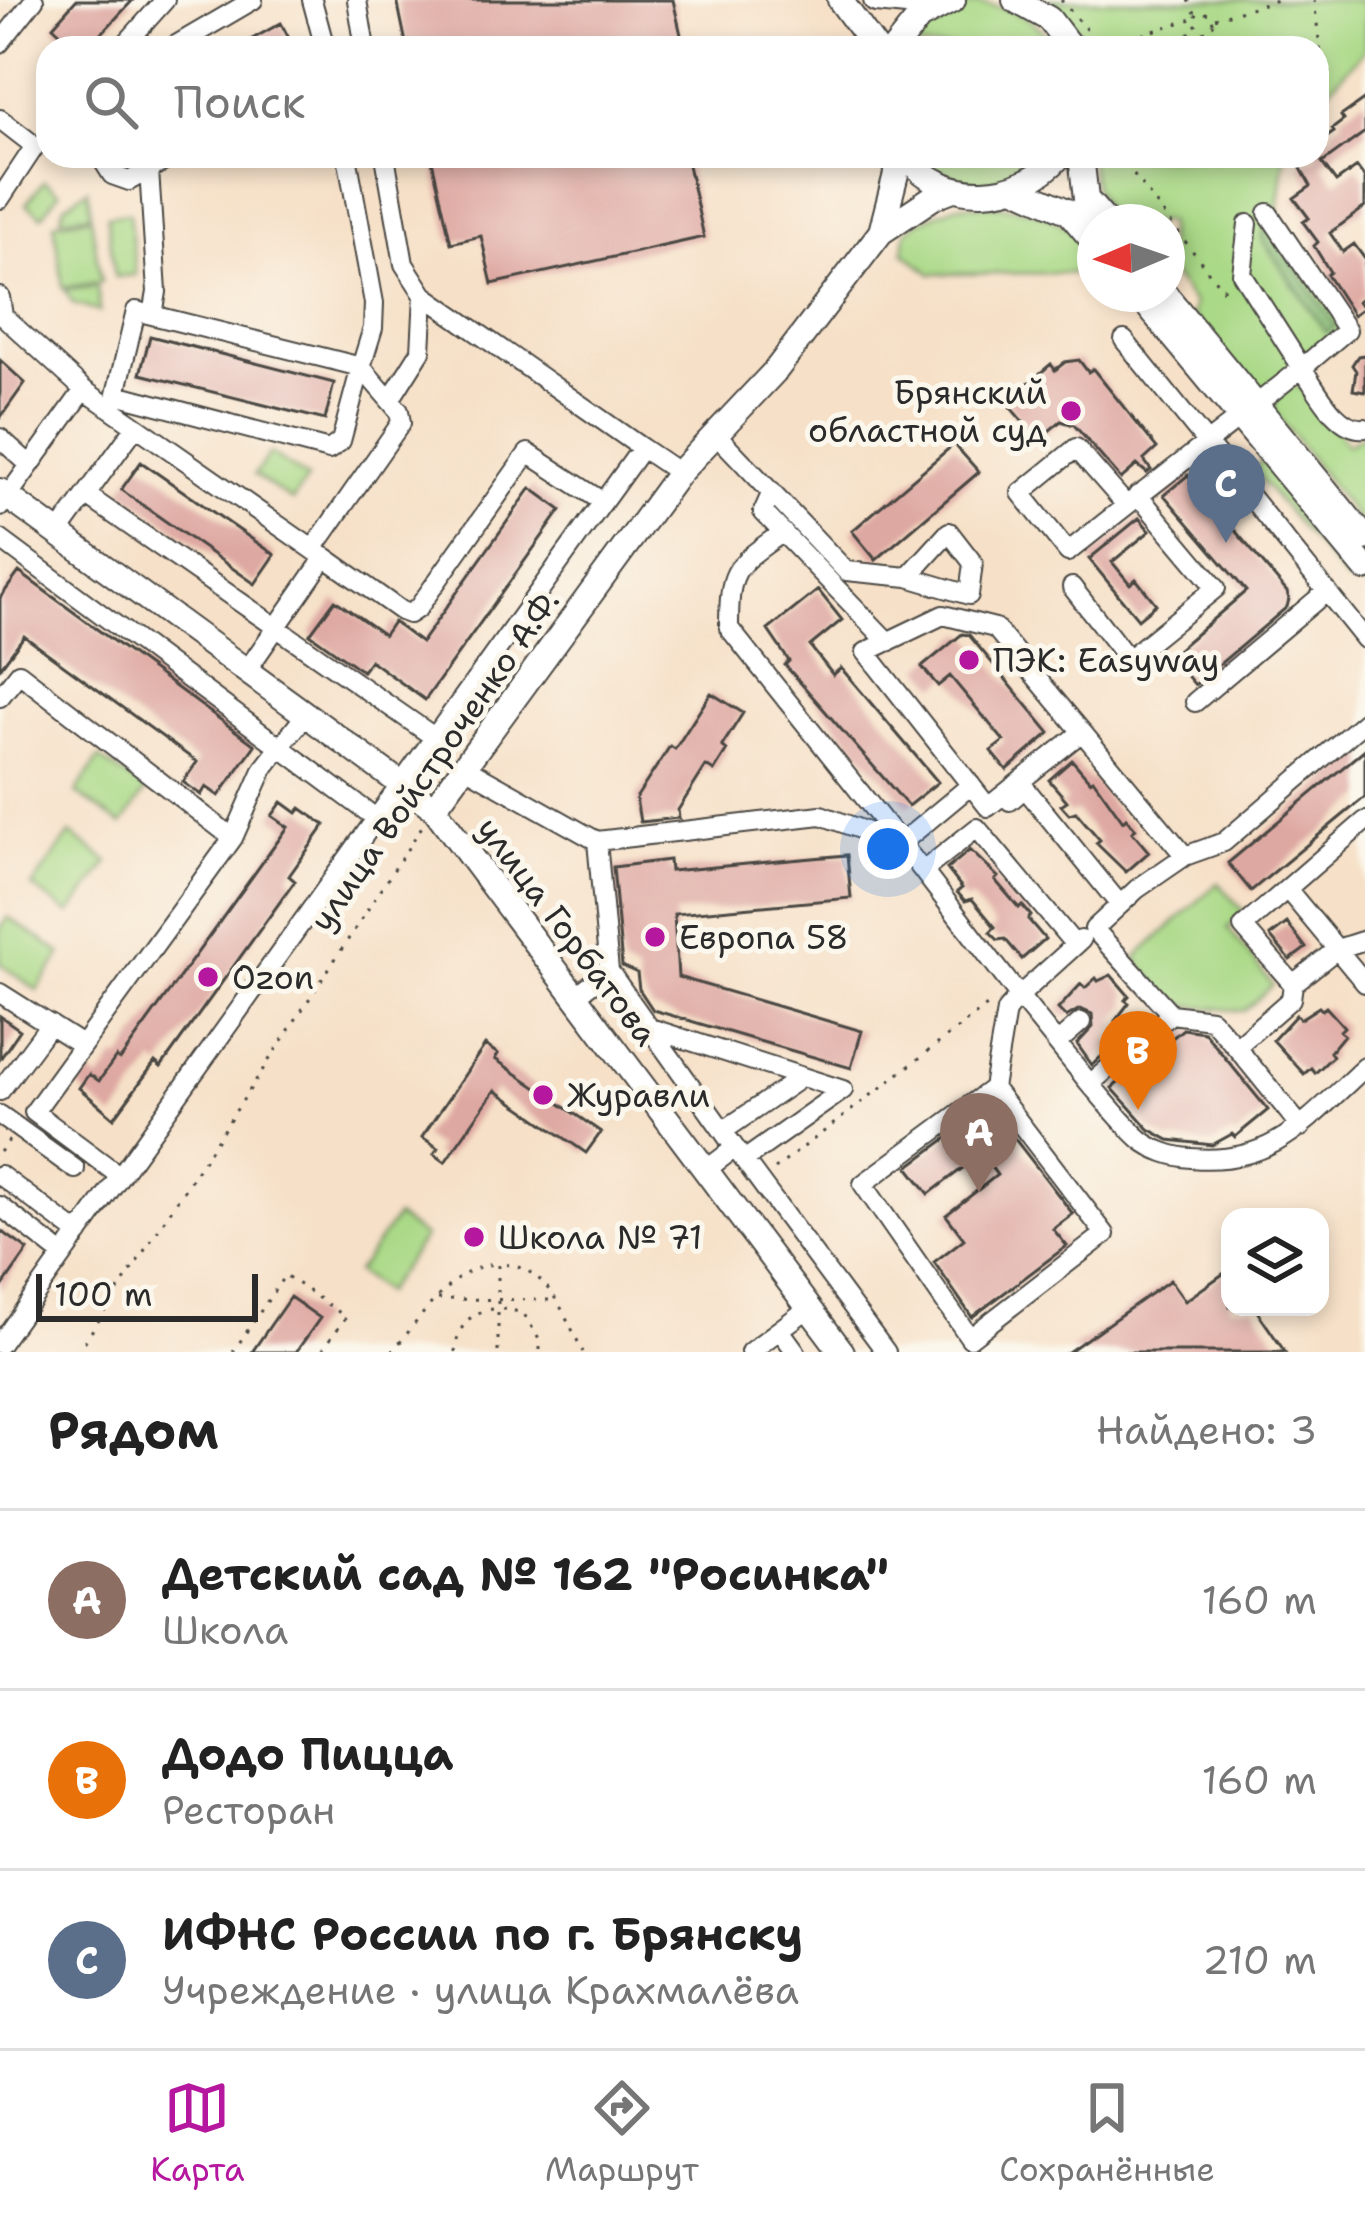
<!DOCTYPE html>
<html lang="ru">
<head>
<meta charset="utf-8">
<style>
	body { margin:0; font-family:"Shantell Sans",sans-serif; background:#f6f6f6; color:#222 }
	.controls { position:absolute; right:36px; bottom:36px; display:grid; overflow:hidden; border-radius:24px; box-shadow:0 6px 18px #0003 }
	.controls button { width:108px; height:108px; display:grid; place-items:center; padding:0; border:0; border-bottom:3px solid #e0e0e0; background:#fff; color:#222; font:60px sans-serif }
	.compass { position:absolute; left:1077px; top:204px; width:108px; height:108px; border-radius:50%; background:#fff; box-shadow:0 6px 18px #0003; rotate:268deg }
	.scale { position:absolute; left:36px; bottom:30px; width:222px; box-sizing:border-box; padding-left:12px; border:6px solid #2b2b2b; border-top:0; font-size:33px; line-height:42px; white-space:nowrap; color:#2b2b2b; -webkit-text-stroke:9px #fbf7ec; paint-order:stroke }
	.you { position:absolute; left:888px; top:849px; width:42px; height:42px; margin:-30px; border:9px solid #fff; border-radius:50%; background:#1a73e8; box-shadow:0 0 0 18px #1a73e833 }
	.badge { display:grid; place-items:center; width:78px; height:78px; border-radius:50%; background:#b5179e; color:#fff; font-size:39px; font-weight:700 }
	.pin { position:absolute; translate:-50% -99px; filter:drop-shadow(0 3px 6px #0008) }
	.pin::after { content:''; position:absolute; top:63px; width:42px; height:36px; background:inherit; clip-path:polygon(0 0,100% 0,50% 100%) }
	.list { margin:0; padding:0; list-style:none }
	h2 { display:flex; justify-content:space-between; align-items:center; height:156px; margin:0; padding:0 48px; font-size:51px }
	h2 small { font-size:39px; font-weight:400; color:#767676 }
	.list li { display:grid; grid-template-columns:78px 1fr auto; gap:36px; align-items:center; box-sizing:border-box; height:180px; padding:0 48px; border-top:3px solid #e0e0e0 }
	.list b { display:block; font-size:45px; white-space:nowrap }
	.list p { margin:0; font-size:39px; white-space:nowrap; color:#767676 }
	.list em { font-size:39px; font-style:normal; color:#767676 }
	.icon { flex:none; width:66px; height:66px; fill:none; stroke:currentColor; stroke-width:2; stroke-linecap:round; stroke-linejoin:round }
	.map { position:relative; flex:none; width:1365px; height:1352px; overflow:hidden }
	.search { position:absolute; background:#fff; box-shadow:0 6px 18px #0003; left:36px; right:36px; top:36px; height:132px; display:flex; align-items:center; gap:30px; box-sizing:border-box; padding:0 42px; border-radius:36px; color:#767676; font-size:45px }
	.sheet { height:696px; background:#fff }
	nav { display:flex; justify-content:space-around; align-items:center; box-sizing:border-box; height:168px; border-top:3px solid #e0e0e0; background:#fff; font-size:33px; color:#767676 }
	nav a { display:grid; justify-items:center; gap:6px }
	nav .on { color:#b5179e }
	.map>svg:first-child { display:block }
	.green { fill:#aad987; stroke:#6a8259; stroke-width:3 }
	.forest { fill:#87b974; stroke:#597250; stroke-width:3 }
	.building { fill:#dea8a2 }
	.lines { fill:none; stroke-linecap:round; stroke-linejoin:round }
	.minor-casing { stroke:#494642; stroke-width:22 }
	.major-casing { stroke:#494642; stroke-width:28 }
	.path { stroke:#494642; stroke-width:3; stroke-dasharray:3 9; stroke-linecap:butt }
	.minor { stroke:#fff; stroke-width:18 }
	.major { stroke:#fff; stroke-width:24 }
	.poi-dot { fill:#b5179e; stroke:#fbf7ec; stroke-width:4.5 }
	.labels { text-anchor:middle; stroke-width:10; stroke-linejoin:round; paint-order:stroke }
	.poi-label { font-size:33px; fill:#2b2b2b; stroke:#fbf7ec; text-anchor:start }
	.street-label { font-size:33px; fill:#2b2b2b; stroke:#fbf7ec }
</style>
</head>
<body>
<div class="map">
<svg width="1365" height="1352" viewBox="0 0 1365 1352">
	<rect width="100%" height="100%" fill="#fbf7ec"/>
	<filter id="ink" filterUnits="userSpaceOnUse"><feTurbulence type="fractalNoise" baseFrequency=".00833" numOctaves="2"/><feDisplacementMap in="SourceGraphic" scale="24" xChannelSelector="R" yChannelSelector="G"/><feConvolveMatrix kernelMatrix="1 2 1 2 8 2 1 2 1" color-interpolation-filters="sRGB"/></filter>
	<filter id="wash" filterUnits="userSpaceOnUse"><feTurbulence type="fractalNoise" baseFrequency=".004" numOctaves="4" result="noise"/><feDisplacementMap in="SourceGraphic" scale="48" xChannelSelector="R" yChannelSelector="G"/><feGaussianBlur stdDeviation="2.7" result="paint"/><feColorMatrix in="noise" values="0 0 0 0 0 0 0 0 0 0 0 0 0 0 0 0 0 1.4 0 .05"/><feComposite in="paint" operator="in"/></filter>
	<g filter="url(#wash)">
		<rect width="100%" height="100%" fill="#f6e0c7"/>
		<path class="green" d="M1050,0H1360L1365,6V49L1317,102V48H1088L1079,31Z
			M977,4C1016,7 1034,19 1060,48H908C928,23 946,12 977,4Z
			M921,156H1047C999,185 968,198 921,156Z
			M1089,156H1285L1277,218L1353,332L1263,404L1192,315L1194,304L1167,269V222H1111L1094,188Z
			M44,181L60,192L42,216L26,204Z
			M88,189L91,214L61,218L64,206Z
			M958,205C1019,206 1052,205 1095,253V273L1089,278L1082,273L931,274L904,252L906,232L920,221Z
			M129,213L136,275L115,277L107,216Z
			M91,217L101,282L63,288L54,223Z
			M97,286L100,312L73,304L65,290Z
			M1292,385L1308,389L1347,445L1365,434V530L1274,411L1276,398Z
			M270,453L307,479L292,501L254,475Z
			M1263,460L1365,581V586L1346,581L1252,470Z
			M99,758L146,790L122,825L76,793Z
			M70,834L109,862L70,914L32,887Z
			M1218,883L1245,913L1228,928L1273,985L1244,1011L1172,1004L1136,958Z
			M8,917L62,954L37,990L0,964V929Z
			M396,1217L424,1237L384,1293L356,1272Z"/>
		<path class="forest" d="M1266,223L1336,326L1326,333L1262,239Z"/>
		<g id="blocks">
			<path class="building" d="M76,0H133L88,48H77L53,26Z
				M397,0H673L684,48H407Z
				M281,23L294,48H236Z
				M1365,99V132L1322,163L1336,182L1357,167L1365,178V207L1330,233L1343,252L1354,244L1365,259V296L1358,301L1363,308L1353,315L1327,275L1330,272L1314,246L1318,242L1303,222L1309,218L1294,198L1311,186L1299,165L1317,156V144L1334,132L1332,129L1344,120L1341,116Z
				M431,156H686L704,237L492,284L481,236L451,243Z
				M150,336L334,383L325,420L140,374Z
				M1365,355V392L1353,390L1356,371L1352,365L1358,356Z
				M0,360L25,383L0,418Z
				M1079,360L1088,372L1093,369L1157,448L1144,460L1151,470L1147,473L1137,465L1121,479L1074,425L1061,421L1038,440L1006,402L1051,364L1055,370L1065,362Z
				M954,444L979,472L876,560L852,531Z
				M141,462L275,555L255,584L121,490Z
				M1188,475L1287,592L1289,599L1287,607L1195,685L1170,656L1246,591L1164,495Z
				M531,488L561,510L425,700L370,660L362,671L310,634L335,600L384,635L393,622L421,643Z
				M1139,518L1150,531L1112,562L1130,584L1136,579L1156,604L1138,619L1089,559Z
				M19,572L255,745L219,796L206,787L201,795L183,782L197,762L24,636L0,668V598Z
				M818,590L842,620L810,646L833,675L841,668L938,782L908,806L785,665L789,661L768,630Z
				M962,634L969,635L1050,733L1007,770L991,751L1004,741L950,676L938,686L922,667Z
				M711,693L743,713L722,746L727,750L714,771L706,766L678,810L679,818L640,822L636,798L670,746L675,749Z
				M1365,749V797L1251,891L1228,863Z
				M1072,760L1090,781L1093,779L1123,821L1126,818L1136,829L1132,832L1149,852L1126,872L1096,843L1100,840L1076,812L1069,814L1061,805L1067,801L1049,780Z
				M282,802L297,813L301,808L325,825L289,876L295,881L161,1067L155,1062L114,1118L79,1088L89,1074L99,1081L116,1057L120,1060L288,827L272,816Z
				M970,850L998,877L995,880L1019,908L1022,905L1031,916L1028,919L1045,939L1022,959L1005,939L998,940L990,932L995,927L972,899L965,901L957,892L962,888L947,869Z
				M847,855L851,898L674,914L678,977L862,1031L851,1068L653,1010L639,989L637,973L622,966L613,867L669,860L670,871Z
				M1287,923L1306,948L1290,960L1270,936Z
				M1111,975L1129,996L1125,1000L1129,1003L1115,1021L1118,1025L1107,1036L1115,1044L1092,1065L1077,1044L1093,1027L1092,1014L1080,1009L1066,1017L1058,1009L1081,984L1085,988L1096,978L1098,981Z
				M1319,1007L1322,1010L1326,1007L1344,1027L1340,1031L1344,1035L1330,1052L1333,1056L1315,1073L1311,1068L1304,1074L1273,1040L1296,1015L1300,1019Z
				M0,1016L20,1030L0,1059Z
				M1183,1029L1204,1032L1268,1110L1235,1137L1232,1134L1212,1145L1169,1140L1149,1129L1112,1088Z
				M485,1045L498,1054L495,1059L601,1132L586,1153L495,1090L445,1162L434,1154L438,1148L422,1137Z
				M1001,1121L1073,1214L1053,1229L1067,1246L972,1317L934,1262L964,1239L946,1215L997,1175L981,1154L929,1194L908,1167L969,1122L981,1137Z
				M0,1230L28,1250L0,1290Z
				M1230,1269V1307H1254L1285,1352H1068L1170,1280L1185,1301Z
				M290,1297L320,1318L296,1352H252Z"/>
		</g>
	</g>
	<g filter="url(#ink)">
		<use href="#blocks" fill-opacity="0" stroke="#494642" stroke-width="3"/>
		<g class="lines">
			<g class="minor-casing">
				<path id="minor" d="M312,0L325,48
					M357,0L365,48
					M0,43L34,0
					M122,48L165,0
					M171,48L253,0
					M0,119L35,146L0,199
					M100,156L112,175L129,181L174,156
					M385,156L404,264L424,295
					M149,170L157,292L153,315
					M1248,224L1242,274L1302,368L1347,330L1268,213
					M0,297L3,316L84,390L136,426
					M136,311L361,367L341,441L329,450L116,394Z
					M1124,340L1365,639
					M390,400L421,351L424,295L642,448
					M716,434L846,571L908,577L969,595L973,563L949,532L908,577
					M0,438L30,465
					M772,492L763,512L888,642
					M86,495L434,737
					M1126,505L1076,448L1021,493L1068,552C1146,489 1225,430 1302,368C1317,389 1337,432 1365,428
					M0,507L84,390
					M783,532C735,567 729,566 729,628L923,871
					M57,535L136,426L321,555
					M0,539L377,819
					M313,549L401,423L399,411L361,367L373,328L374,303L347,156
					M1072,587L1128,659L1216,588L1138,495
					M247,670L325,557L401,611L409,614L418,608L528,453L603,502L642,448L679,473
					M0,697L19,673L233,838
					M1195,702L1327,591
					M307,713L264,768L233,838L34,1112L120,1176L603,502
					M1365,721L1224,842L1185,856L1137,889L1094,929L1171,1014L1211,1019L1236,1047L1291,999L1293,984L1337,949L1365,940
					M1082,732L995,628L943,615L866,652L988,807L1082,732L1185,856
					M463,766L597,841L821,815L900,844L971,785
					M1010,801L1025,788L1120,905
					M1287,889L1365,983
					M1081,940L1019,996L1090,1084L1171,1014
					M609,971L735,1148L707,1169
					M1293,984L1243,927L1365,821
					M0,993L82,1045
					M576,995L609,971L597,841
					M650,1028L843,1090L744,1160
					M1057,1043L1081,1022
					M1236,1047L1301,1127
					M1090,1084C1106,1102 1122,1123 1140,1139C1153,1150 1174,1157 1191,1158C1274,1166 1309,1118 1365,1067
					M993,1088L863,1184L970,1338L1105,1234L993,1088L1006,1011L1019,996L923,871L977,828L1075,945
					M0,1091L50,1024
					M0,1115L75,1169
					M723,1131L802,1077
					M735,1148L886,1352
					M0,1175L79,1234
					M0,1206L63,1255
					M780,1330L796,1352
					M0,1344L120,1176
					M750,1352L810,1307"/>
			</g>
			<g class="major-casing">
				<path id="major" d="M840,0L875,48
					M876,0L937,6
					M1015,0L1049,19L1071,48
					M895,48L919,18L953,0
					M907,156C945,207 1020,201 1060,156
					M1081,156L1086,199L1106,222
					M1016,188L1069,212L1095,243
					M881,232L896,174L895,156
					M1138,294L1365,568
					M1165,294L1365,538
					M0,491L434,808L842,1352
					M434,808L679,473L776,370L881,232L935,196L953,189"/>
			</g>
			<path class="path" d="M1061,0L1085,28L1096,48
				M1188,0L1195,13
				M1314,0L1323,71
				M1215,18L1277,0
				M1214,23L1208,31L1201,32L1193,21L1198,12L1211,14L1219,48
				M1203,32L1206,48
				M1108,45L1192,19
				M1142,48L1196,31
				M1317,73L1326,71L1339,78
				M1119,156L1222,289L1231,282
				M1198,156L1203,164L1209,165L1218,156
				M1111,1032L1119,1041
				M0,1152L10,1139
				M775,1169L991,1003
				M438,1299L554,1300
				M78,1352L423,825
				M233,1352L285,1275L346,1317L321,1352
				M392,1352C420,1320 450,1267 496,1264
				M455,1352C458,1312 490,1301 524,1314L540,1341V1352
				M498,1352V1264C548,1264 563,1313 583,1352"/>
			<use href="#minor" class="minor"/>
			<use href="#major" class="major"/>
		</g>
	</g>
	<g class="poi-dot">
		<circle cx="1071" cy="411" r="12"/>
		<circle cx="969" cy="660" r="12"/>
		<circle cx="655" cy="937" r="12"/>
		<circle cx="208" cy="977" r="12"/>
		<circle cx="543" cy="1095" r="12"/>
		<circle cx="474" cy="1237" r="12"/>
	</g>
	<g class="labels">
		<g class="poi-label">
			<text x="1047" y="404" text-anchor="end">Брянский<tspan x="1047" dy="38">областной суд</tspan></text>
			<text x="993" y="672">ПЭК: Easyway</text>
			<text x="679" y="949">Европа 58</text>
			<text x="232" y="989">Ozon</text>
			<text x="567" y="1107">Журавли</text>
			<text x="498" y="1249">Школа № 71</text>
		</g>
		<g class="street-label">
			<text transform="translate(434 760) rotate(-55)" y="12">улица Войстроченко А.Ф.</text>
			<text transform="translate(568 931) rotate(53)" y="12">улица Горбатова</text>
		</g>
	</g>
</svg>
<div class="controls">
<button><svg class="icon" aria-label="layers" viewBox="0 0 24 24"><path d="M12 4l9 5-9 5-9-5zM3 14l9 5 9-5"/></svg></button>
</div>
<svg class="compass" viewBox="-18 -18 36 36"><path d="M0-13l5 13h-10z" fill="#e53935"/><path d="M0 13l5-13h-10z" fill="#767676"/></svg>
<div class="scale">100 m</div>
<div class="you"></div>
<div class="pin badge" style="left:979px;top:1192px;background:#8d6e63">A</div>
<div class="pin badge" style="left:1138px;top:1110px;background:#e8710a">B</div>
<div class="pin badge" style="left:1226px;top:543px;background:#5c6f8a">C</div>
<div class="search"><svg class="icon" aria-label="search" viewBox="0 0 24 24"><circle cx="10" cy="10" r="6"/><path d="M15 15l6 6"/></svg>Поиск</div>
</div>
<section class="sheet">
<h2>Рядом<small>Найдено: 3</small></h2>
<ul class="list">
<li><span class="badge" style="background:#8d6e63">A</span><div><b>Детский сад № 162 &quot;Росинка&quot;</b><p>Школа</p></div><em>160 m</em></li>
<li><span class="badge" style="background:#e8710a">B</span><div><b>Додо Пицца</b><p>Ресторан</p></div><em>160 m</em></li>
<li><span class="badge" style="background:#5c6f8a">C</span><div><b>ИФНС России по г. Брянску</b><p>Учреждение · улица Крахмалёва</p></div><em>210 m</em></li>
</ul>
</section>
<nav>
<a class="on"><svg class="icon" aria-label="map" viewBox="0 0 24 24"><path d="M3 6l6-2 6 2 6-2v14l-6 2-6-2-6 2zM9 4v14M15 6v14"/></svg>Карта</a>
<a><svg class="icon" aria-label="directions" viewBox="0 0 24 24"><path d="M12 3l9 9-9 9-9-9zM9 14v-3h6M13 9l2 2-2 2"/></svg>Маршрут</a>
<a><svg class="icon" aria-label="saved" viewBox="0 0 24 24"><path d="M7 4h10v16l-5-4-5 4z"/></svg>Сохранённые</a>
</nav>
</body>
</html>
